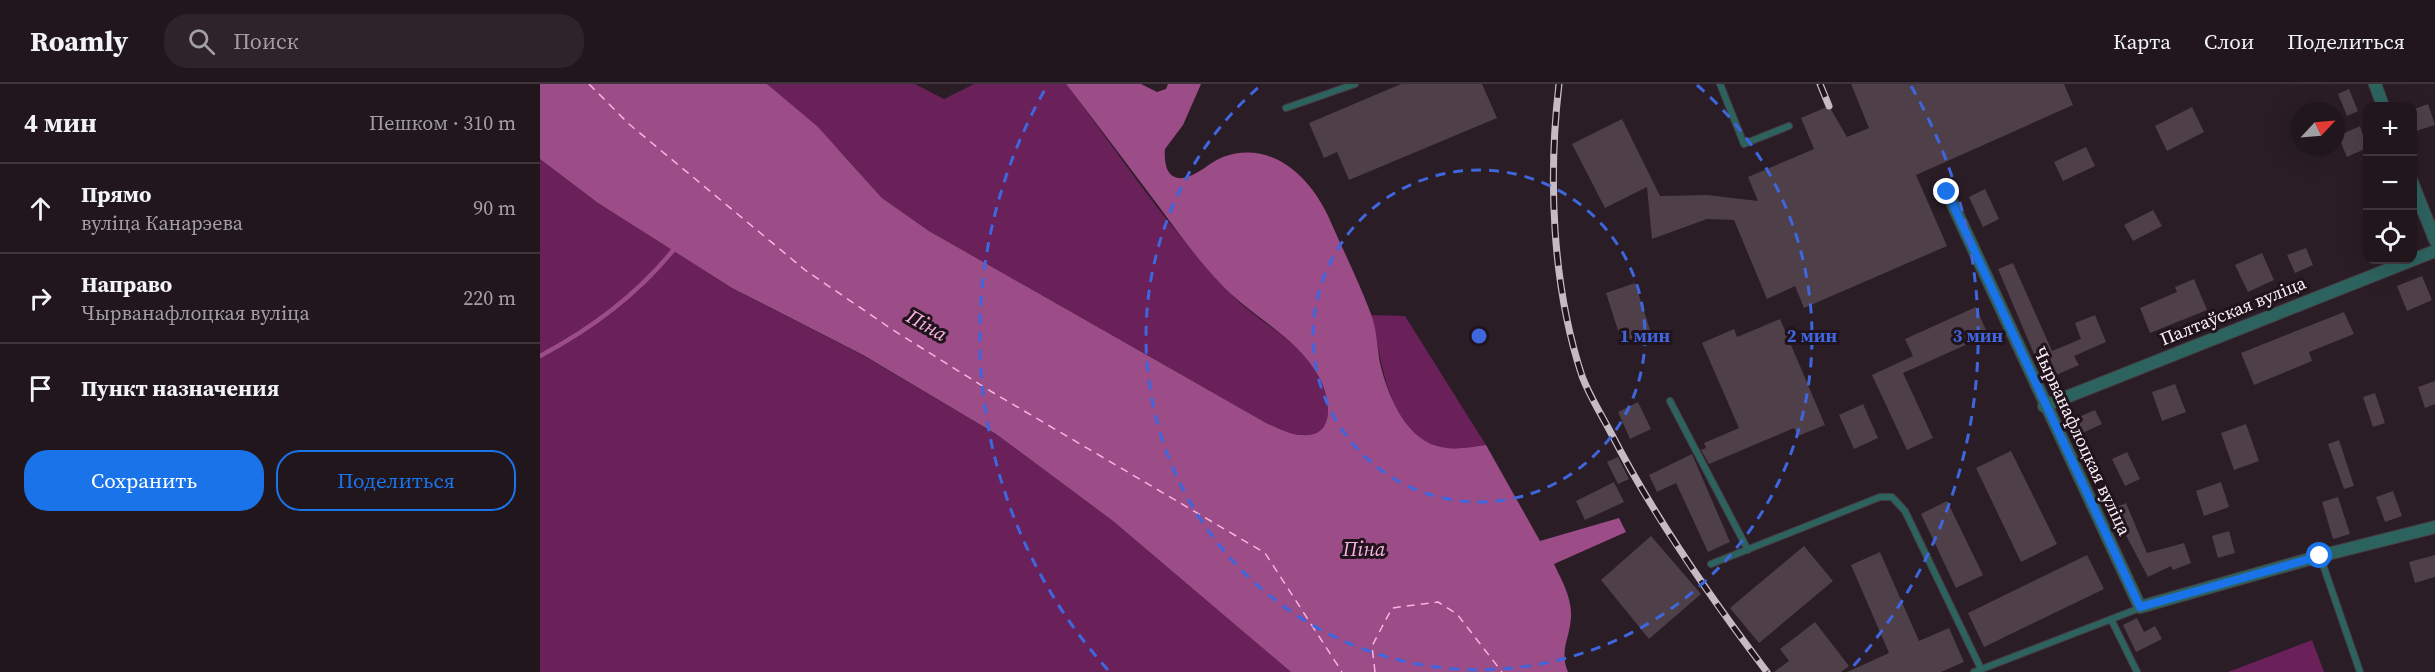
<!DOCTYPE html>
<html lang="ru">
<head>
<meta charset="utf-8">
<style>
	body { margin:0; font-family:"Source Serif 4",serif; background:#2d2329; color:#f1f3f6 }
	.controls { position:absolute; right:18px; top:18px; display:grid; overflow:hidden; border-radius:12px; box-shadow:0 6px 24px #0002 }
	.controls button { width:54px; height:54px; display:grid; place-items:center; padding:0; border:0; border-bottom:2px solid #3d353b; background:#20161c; color:#f1f3f6; font:30px sans-serif }
	.compass { position:absolute; left:1751px; top:18px; width:54px; height:54px; border-radius:50%; background:#20161c; box-shadow:0 6px 24px #0002; rotate:64deg }
	.stop { position:absolute; width:18px; height:18px; margin:-14px; border:4px solid #1a73e8; border-radius:50%; background:#fff }
	.stop.end { background:#1a73e8; border-color:#fff; box-shadow:0 2px 6px #0008 }
	.list { margin:0; padding:0; list-style:none }
	h2 { display:flex; justify-content:space-between; align-items:center; height:78px; margin:0; padding:0 24px; font-size:26px }
	h2 small { font-size:20px; font-weight:400; color:#a29fa3 }
	.list li { display:grid; grid-template-columns:39px 1fr auto; gap:18px; align-items:center; box-sizing:border-box; height:90px; padding:0 24px; border-top:2px solid #3d353b }
	.list b { display:block; font-size:22px; white-space:nowrap }
	.list p { margin:0; font-size:20px; white-space:nowrap; color:#a29fa3 }
	.list em { font-size:20px; font-style:normal; color:#a29fa3 }
	.actions { display:flex; gap:12px; padding:18px 24px }
	.actions a { flex:1; padding:14px 0; border:2px solid #1a73e8; border-radius:24px; text-align:center; font-size:21px; color:#1a73e8 }
	.actions .main { background:#1a73e8; color:#fff }
	.icon { flex:none; width:33px; height:33px; fill:none; stroke:currentColor; stroke-width:2; stroke-linecap:round; stroke-linejoin:round }
	.map { position:relative; flex:none; width:1895px; height:588px; overflow:hidden }
	header { display:flex; align-items:center; gap:36px; box-sizing:border-box; height:84px; padding:0 30px; background:#20161c; border-bottom:2px solid #3d353b }
	header strong { font-size:28px }
	nav { display:flex; gap:33px; margin-inline-start:auto; font-size:21px }
	.search { width:420px; height:54px; background:#2d2329; display:flex; align-items:center; gap:15px; box-sizing:border-box; padding:0 21px; border-radius:24px; color:#a29fa3; font-size:22px }
	main { display:flex }
	aside { flex:1; background:#20161c }
	.map>svg:first-child { display:block }
	.green { fill:#6a2058 }
	.water { fill:#9c4c86 }
	.lines { fill:none; stroke-linecap:round; stroke-linejoin:round }
	.stream { stroke:#9c4c86; stroke-width:4.5 }
	.ferry { stroke:#f7b5e2; stroke-width:1.5; stroke-dasharray:8 6; stroke-linecap:butt }
	.building { fill:#4e3f49 }
	.service-casing { stroke:#473b43; stroke-width:8 }
	.minor-casing { stroke:#473b43; stroke-width:14 }
	.service { stroke:#2d635f; stroke-width:6 }
	.minor { stroke:#2d635f; stroke-width:12 }
	.rail-casing { stroke:#c6bbc3; stroke-width:7 }
	.rail { stroke:#21131c; stroke-width:4.5; stroke-dasharray:14; stroke-linecap:butt }
	.route { stroke:#1a73e8; stroke-width:8 }
	.ring { fill:none; stroke:#3e66dd; stroke-width:3; stroke-dasharray:10 8 }
	.labels { text-anchor:middle; stroke-width:6; stroke-linejoin:round; paint-order:stroke }
	.street-label { font-size:18px; fill:#faf0f7; stroke:#21131c }
	.water-label { font-size:20px; font-style:italic; fill:#f7b5e2; stroke:#21131c }
	.centre { fill:#3e66dd; stroke:#21131c; stroke-width:3 }
	.ring-label { font-size:18px; text-anchor:middle; font-weight:bold; fill:#3e66dd; stroke:#21131c; stroke-width:6; stroke-linejoin:round; paint-order:stroke }
</style>
</head>
<body>
<header>
<strong>Roamly</strong>
<div class="search"><svg class="icon" aria-label="search" viewBox="0 0 24 24"><circle cx="10" cy="10" r="6"/><path d="M15 15l6 6"/></svg>Поиск</div>
<nav><a>Карта</a><a>Слои</a><a>Поделиться</a></nav>
</header>
<main>
<aside>
<h2>4 мин<small>Пешком · 310 m</small></h2>
<ul class="list">
<li><svg class="icon" aria-label="ahead" viewBox="0 0 24 24"><path d="M12 20V5M6 11l6-6 6 6"/></svg><div><b>Прямо</b><p>вуліца Канарэева</p></div><em>90 m</em></li>
<li><svg class="icon" aria-label="right" viewBox="0 0 24 24"><path d="M7 20v-9h11M14 6l5 5-5 5"/></svg><div><b>Направо</b><p>Чырванафлоцкая вуліца</p></div><em>220 m</em></li>
<li><svg class="icon" aria-label="arrive" viewBox="0 0 24 24"><path d="M6 21V4h12l-3 4 3 4H6"/></svg><div><b>Пункт назначения</b></div></li>
</ul>
<div class="actions"><a class="main">Сохранить</a><a>Поделиться</a></div>
</aside>
<div class="map">
<svg width="1895" height="588" viewBox="0 0 1895 588">
	<rect width="100%" height="100%" fill="#2a1d26"/>
	<path class="green" d="M227,0H375L404,15L434,0H526C571,59 613,122 662,178C674,192 686,206 699,218C726,242 762,260 779,293C790,313 797,354 762,351C750,351 738,344 728,340L389,147L342,114L300,67Z
		M0,75L58,119L192,204L322,271L456,350L573,437L751,588H0Z
		M831,231L865,232L946,361C930,363 912,367 896,362C846,346 842,273 831,231Z
		M1772,556L1784,588H1688Z"/>
	<path class="water" d="M0,0H227L278,43L342,114L389,147L728,340C738,344 750,351 762,351C797,354 790,313 779,293C758,253 710,232 680,199C657,175 637,147 617,120C587,80 557,40 526,0H601L617,8L626,5L628,0H661L643,41L625,65C624,78 626,96 643,94C657,92 670,78 683,73C732,55 771,94 789,134C803,166 819,198 831,230C837,246 837,263 840,279C847,309 864,353 897,362C913,367 930,363 946,361L1000,457L1079,434L1086,448L1014,480C1022,497 1032,514 1031,533C1030,554 1019,567 1028,588H751L573,437L456,350L323,271L192,204L58,119L0,75Z"/>
	<g class="lines">
		<path class="stream" d="M0,272C51,245 99,209 135,164"/>
		<path class="ferry" d="M49,0L89,40L265,186L353,246L452,308L725,469L802,588
			M835,588L832,562L852,524L898,518L917,530L962,588"/>
	</g>
	<path class="building" d="M861,0H942L957,34L809,96L797,68L784,74L769,39Z
		M1311,0H1524L1533,21L1376,91L1407,162L1264,224L1255,202L1227,215L1194,136L1167,135L1112,155L1107,103L1065,124L1032,60L1082,35L1120,112L1167,111L1218,117L1208,93L1274,65L1261,34L1289,22L1307,53L1329,44Z
		M1809,5L1818,27L1807,32L1798,10Z
		M1888,20L1895,41L1876,47L1872,26Z
		M1652,23L1664,48L1627,67L1615,42Z
		M1820,42L1827,64L1807,73L1798,52Z
		M1546,63L1555,82L1523,97L1514,78Z
		M1445,105L1459,135L1443,143L1429,113Z
		M1613,126L1622,142L1593,157L1584,141Z
		M1766,164L1773,181L1755,189L1747,171Z
		M1722,169L1734,196L1708,208L1695,181Z
		M1473,179L1512,267L1541,255L1535,239L1555,231L1566,258L1534,272L1539,281L1505,296L1458,185Z
		M1882,192L1892,216L1867,227L1857,202Z
		M1654,195L1667,226L1610,249L1600,224L1637,208L1635,203Z
		M1095,199L1111,249L1082,259L1066,209Z
		M1436,223L1448,251L1363,289L1393,354L1367,366L1332,291L1373,272L1365,255Z
		M1804,228L1814,250L1769,268L1772,277L1714,301L1701,269Z
		M1240,235L1285,341L1258,352L1254,344L1169,380L1161,366L1166,364L1164,359L1199,344L1162,259L1194,245L1197,253Z
		M1895,297V320L1885,324L1878,303Z
		M1635,300L1646,328L1622,337L1612,308Z
		M1835,309L1845,339L1833,343L1823,313Z
		M1098,318L1111,345L1090,355L1078,328Z
		M1323,320L1338,354L1314,365L1299,331Z
		M1555,326L1562,340L1538,351L1532,336Z
		M1706,340L1719,377L1694,386L1681,349Z
		M1799,356L1814,402L1804,405L1788,360Z
		M1471,367L1517,460L1481,478L1436,384Z
		M1587,368L1600,395L1585,402L1572,375Z
		M1152,370L1190,458L1168,468L1136,399L1117,408L1109,391Z
		M1078,373L1089,395L1078,400L1067,378Z
		M1074,398L1084,418L1045,436L1036,417Z
		M1681,398L1689,423L1664,432L1656,407Z
		M1853,407L1862,432L1845,438L1836,413Z
		M1798,413L1810,450L1793,455L1782,418Z
		M1407,417L1443,491L1416,504L1381,430Z
		M1586,419L1607,469L1644,459L1651,479L1633,486L1631,482L1608,493L1572,425Z
		M1689,447L1695,469L1678,474L1672,452Z
		M1111,452L1161,510L1109,555L1061,496Z
		M1264,462L1293,497L1219,559L1190,524Z
		M1340,468L1379,557L1409,544L1424,578L1401,588H1307L1349,569L1311,481Z
		M1547,471L1564,505L1444,563L1428,529Z
		M1895,471V493L1875,499L1869,478Z
		M1597,534L1604,548L1615,542L1622,555L1596,568L1583,541Z
		M1275,538L1309,582L1301,588H1234L1249,577L1240,565Z"/>
	<g class="lines">
		<g class="service-casing">
			<path id="service" d="M1180,0L1204,60L1249,42
				M746,24L815,0
				M1130,317L1208,466
				M1780,472L1820,588
				M1171,480L1340,413H1352L1365,427L1441,585
				M1571,535L1597,588
				M1434,588L1600,524"/>
		</g>
		<g class="minor-casing">
			<path id="minor" d="M1835,0L1843,22
				M1872,98L1895,156
				M1407,108L1600,523L1780,472L1895,443
				M1504,322L1895,167"/>
		</g>
		<use href="#service" class="service"/>
		<use href="#minor" class="minor"/>
		<g class="rail-casing">
			<path id="rail" d="M1019,0C1008,94 1012,201 1042,292C1049,311 1061,330 1071,349C1114,433 1170,513 1227,588
				M1280,0L1289,22"/>
		</g>
		<use href="#rail" class="rail"/>
	</g>
	<g class="lines">
		<path class="route" d="M1407,108L1600,523L1780,472"/>
	</g>
	<g class="ring">
		<circle cx="939" cy="252" r="166"/>
		<path d="M1157 1A333 333 0 1 1 721 1"/>
		<path d="M568 586A499 499 0 0 1 507 2M1371 2A499 499 0 0 1 1310 586"/>
	</g>
	<g class="labels">
		<g class="street-label">
			<text transform="translate(1693 227) rotate(-22)" y="6">Палтаўская вуліца</text>
			<text transform="translate(1542 357) rotate(65)" y="6">Чырванафлоцкая вуліца</text>
		</g>
		<g class="water-label">
			<text transform="translate(387 241) rotate(30)" y="7">Піна</text>
			<text x="824" y="472">Піна</text>
		</g>
	</g>
	<circle cx="939" cy="252" r="9" class="centre"/>
	<g class="ring-label">
		<text x="1105" y="258">1 мин</text>
		<text x="1272" y="258">2 мин</text>
		<text x="1438" y="258">3 мин</text>
	</g>
</svg>
<div class="controls">
<button>+</button>
<button>−</button>
<button><svg class="icon" aria-label="locate" viewBox="0 0 24 24"><circle cx="12" cy="12" r="6"/><path d="M12 2v4M12 18v4M2 12h4M18 12h4"/></svg></button>
</div>
<svg class="compass" viewBox="-18 -18 36 36"><path d="M0-13l5 13h-10z" fill="#e53935"/><path d="M0 13l5-13h-10z" fill="#a29fa3"/></svg>
<div class="stop" style="left:1780px;top:472px"></div>
<div class="stop end" style="left:1407px;top:108px"></div>
</div>
</main>
</body>
</html>
